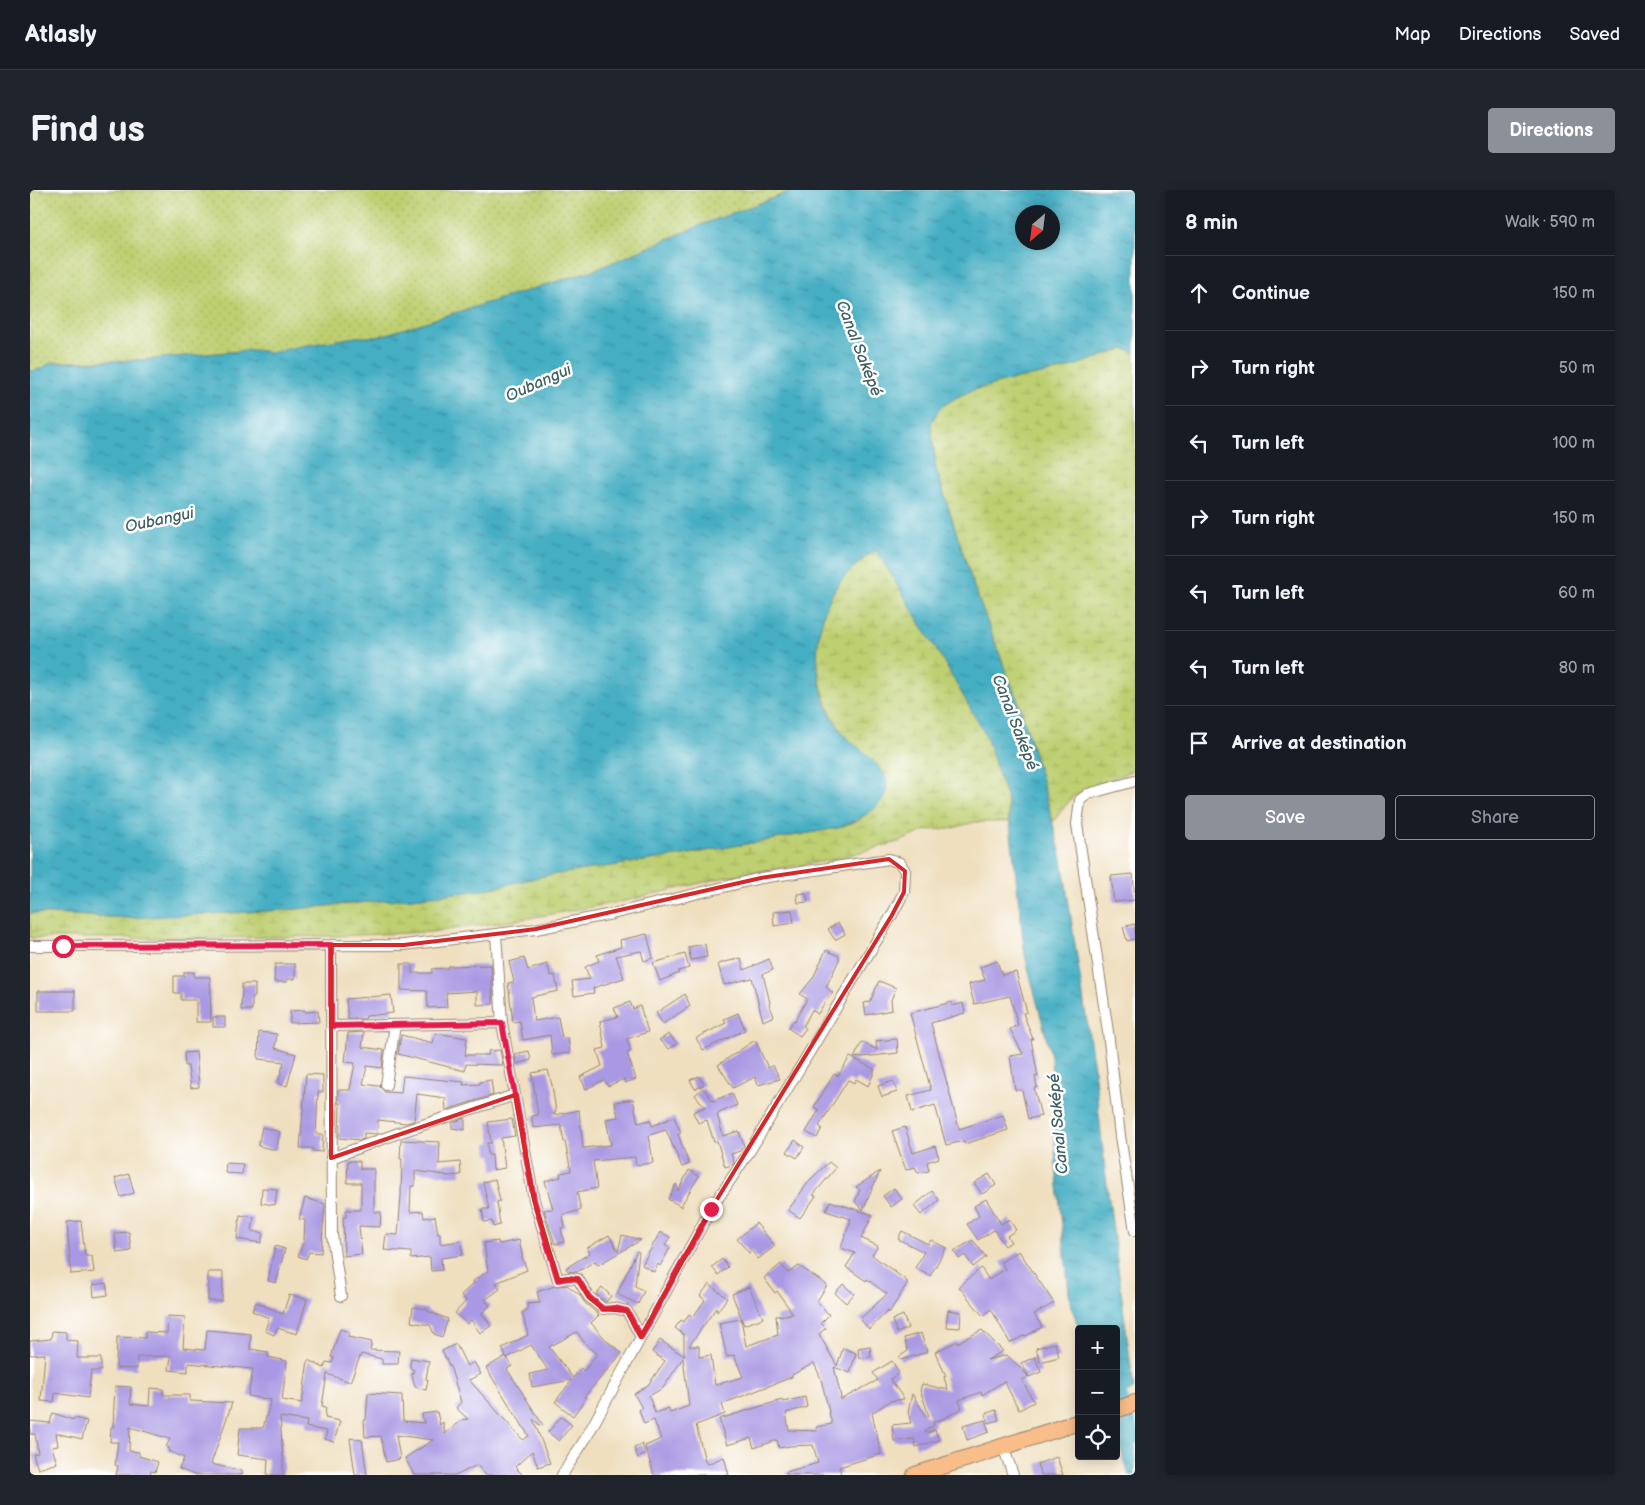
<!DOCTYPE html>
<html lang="en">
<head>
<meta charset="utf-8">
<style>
	body { margin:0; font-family:"Balsamiq Sans",sans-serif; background:#20242c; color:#f1f3f6 }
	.controls { position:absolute; right:15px; bottom:15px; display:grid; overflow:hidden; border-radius:5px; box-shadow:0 2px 12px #0003 }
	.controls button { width:45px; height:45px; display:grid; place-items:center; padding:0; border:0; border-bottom:1px solid #363941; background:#171b24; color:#f1f3f6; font:25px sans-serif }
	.compass { position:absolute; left:985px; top:15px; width:45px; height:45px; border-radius:50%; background:#171b24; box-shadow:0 2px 12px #0003; rotate:208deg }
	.stop { position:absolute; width:15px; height:15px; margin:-11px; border:4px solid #e11d48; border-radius:50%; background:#fff }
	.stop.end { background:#e11d48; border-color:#fff; box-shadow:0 1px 5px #0008 }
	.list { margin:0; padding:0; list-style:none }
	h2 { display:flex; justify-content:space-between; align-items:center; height:65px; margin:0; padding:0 20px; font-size:21px }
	h2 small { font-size:16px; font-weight:400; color:#9ea1a6 }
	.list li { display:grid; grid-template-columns:32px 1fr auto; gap:15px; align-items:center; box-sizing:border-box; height:75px; padding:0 20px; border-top:1px solid #363941 }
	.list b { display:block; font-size:19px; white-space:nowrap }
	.list em { font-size:16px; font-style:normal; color:#9ea1a6 }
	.actions { display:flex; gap:10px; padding:15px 20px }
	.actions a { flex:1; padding:11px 0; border:1px solid #8c9099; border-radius:5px; text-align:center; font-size:18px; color:#8c9099 }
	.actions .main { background:#8c9099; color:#fff }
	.icon { flex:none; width:28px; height:28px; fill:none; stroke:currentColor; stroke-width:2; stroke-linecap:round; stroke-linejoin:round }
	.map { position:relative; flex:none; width:1105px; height:1285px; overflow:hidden; border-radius:5px }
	header { display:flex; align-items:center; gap:30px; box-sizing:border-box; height:70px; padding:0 25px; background:#171b24; border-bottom:1px solid #363941 }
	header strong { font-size:24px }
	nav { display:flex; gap:28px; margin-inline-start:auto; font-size:18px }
	.intro { display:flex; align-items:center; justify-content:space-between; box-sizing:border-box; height:120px; padding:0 30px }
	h1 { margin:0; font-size:35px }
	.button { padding:12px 22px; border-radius:5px; background:#8c9099; color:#fff; font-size:18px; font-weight:700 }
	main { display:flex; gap:30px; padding:0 30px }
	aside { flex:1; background:#171b24; border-radius:5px; box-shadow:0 2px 12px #0003 }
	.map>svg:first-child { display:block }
	.grass { fill:url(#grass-dots); stroke:#7c7c48 }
	.wetland { fill:url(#wetland-marsh); stroke:#7c7c48 }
	.water { fill:url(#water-ripples); stroke:#406c70; fill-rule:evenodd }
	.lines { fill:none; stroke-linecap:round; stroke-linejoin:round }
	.canal { stroke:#44aec3; stroke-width:12 }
	.building { fill:#a998e3; fill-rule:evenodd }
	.minor-casing { stroke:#95846e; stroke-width:12 }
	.primary-casing { stroke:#95846e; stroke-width:18 }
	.minor { stroke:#fff; stroke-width:10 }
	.primary { stroke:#f8bd89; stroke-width:16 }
	.route { stroke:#e11d48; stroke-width:6 }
	.marked { fill:none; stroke:#d62828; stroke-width:4; stroke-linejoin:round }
	.labels { text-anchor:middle; stroke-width:5; stroke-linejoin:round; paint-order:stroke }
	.water-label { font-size:16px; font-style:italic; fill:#3f5f60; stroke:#fff }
</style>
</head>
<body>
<header>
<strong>Atlasly</strong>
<nav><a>Map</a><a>Directions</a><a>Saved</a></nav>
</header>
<div class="intro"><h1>Find us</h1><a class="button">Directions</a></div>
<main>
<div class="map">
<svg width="1105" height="1285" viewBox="0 0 1105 1285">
	<defs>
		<pattern id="grass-dots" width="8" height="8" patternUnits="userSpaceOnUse" patternTransform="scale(1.25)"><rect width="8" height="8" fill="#becf71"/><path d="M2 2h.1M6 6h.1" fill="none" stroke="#a4b261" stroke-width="1.8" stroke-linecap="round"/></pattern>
		<pattern id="wetland-marsh" width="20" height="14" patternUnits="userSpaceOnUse" patternTransform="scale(1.25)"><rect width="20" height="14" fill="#becf71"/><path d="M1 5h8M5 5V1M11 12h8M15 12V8" fill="none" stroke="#a4b261"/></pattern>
		<pattern id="water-ripples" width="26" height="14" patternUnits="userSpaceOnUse" patternTransform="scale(1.25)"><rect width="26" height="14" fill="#44aec3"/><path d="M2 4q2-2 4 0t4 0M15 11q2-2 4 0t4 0" fill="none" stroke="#3a8e9e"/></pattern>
	</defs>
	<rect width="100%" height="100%" fill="#fff"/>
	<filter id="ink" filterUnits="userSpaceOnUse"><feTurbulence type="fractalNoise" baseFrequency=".02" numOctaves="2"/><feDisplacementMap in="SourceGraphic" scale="10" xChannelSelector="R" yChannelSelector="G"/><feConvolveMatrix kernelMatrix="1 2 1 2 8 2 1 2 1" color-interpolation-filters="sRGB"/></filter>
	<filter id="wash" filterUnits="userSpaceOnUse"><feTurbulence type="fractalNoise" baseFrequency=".0096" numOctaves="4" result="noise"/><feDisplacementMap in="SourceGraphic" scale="20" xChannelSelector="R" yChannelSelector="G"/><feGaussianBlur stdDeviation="1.12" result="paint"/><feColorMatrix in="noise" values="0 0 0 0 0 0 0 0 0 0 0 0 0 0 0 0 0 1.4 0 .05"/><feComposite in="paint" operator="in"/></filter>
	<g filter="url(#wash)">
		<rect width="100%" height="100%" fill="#efdfbf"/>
		<path class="grass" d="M0,0H765L671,35L567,79L347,147H326L260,158L243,162L221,160L111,170L21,172C14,177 9,181 0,181Z"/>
		<path class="wetland" d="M1094,159L1105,162V579L1043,606L1023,632L1012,591L991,520L945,400L906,279L901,232L911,217L927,207L943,200L981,190L1032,180Z
			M846,359L914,472L956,546L977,609L979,632H945L919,639L897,640L868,652L797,671L700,686L595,711L482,731L400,742L308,746L187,748H0V723L100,728L255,720L391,707L452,700L514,686L647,666L808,638L830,630L855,583C842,571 820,554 811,540C782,497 779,440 807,396C814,383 834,370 846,359Z"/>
		<path class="water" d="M765,0H1105V162L1093,159L1032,180L981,190L943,200L927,207L911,217L901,233L906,279L945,400L991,520L1012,591L1032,669L1064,878L1074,971L1104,1200L1086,1206V1139H1049L1040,1112L1026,977L1021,866L995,766L977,609L956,546L914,472L846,360C834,368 814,384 807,396C780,437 780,503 812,542C824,557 858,576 857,596C857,618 824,632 808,638L647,666L514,686L452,700L391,707L255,720L100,728L0,723V181L9,180L21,173L111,170L221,160L243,162L260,158L326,147H347L567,79L671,35ZM992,22H1022V52H992Z
			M1105,1230V1285H1099L1086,1243V1235Z"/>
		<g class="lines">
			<path class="canal" d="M1086,1188L1105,1249"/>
		</g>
		<g id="blocks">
			<path class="building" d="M1103,684L1105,710L1084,712L1081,686Z
				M776,703L778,712L768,713L767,704Z
				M762,720L764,733L744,736L743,722Z
				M808,733L815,744L805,750L798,739Z
				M1105,734V749L1097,751L1093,737Z
				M617,744L623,768L614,771L611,761L586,766L594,788L563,798L564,803L544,806L542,791L560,789L555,777L569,771L567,765L591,757L590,750Z
				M675,754L677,767L661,770L658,757Z
				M796,760L809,766V770L796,797L803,803L795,812L788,824L782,820L773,836L776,838L770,846L758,838L764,830L765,831L777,809L770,804L783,788Z
				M655,764L659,778L648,781L649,783L630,791L623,773Z
				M494,768L498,780L517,774L521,786L525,785L528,801L501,807L504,831L528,827L532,848H538L540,863L522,865L520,845L493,850L490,831L483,832L478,793L484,792L479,772Z
				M711,768L714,780L739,769L743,780L733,784L740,813L739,814L744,826L733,831L722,788L694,795L688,774Z
				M967,771L972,785L986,782L992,804L997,822L993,823L1003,849H1001L1008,887L1005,886L1007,898H1004L1011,926L998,929L992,900H985L980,866L993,864L980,839L988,835L980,806L944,814L939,794L955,790L950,777Z
				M245,774H265V789H257V792H244Z
				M371,774H382V783H402V779L418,778V776L461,775L463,814L447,815V801L416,803L417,817L398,818L397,801L371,800Z
				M154,782H164V787H180L181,832H166V810H151V803H144V786H154Z
				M849,791L866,798L861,810L862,820L836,825L834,813L840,812Z
				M212,794H225V807H222V820H211Z
				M8,801H45V821H8Z
				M655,804L660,816L633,834L626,823Z
				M361,805L363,823L336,826L335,829H318L316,809Z
				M600,812L603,819L610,816L618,842L597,849L601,861L597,863L606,889L595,893L594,889L578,896L574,890L556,899L550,887L572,876L567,860L575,858L570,831L588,827L584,818Z
				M922,812L923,816L933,813L935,823L901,833L929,939L973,925L978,940L935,954L934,951L916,955L905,915L882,922L878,906L901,900L880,823Z
				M275,820V822L288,821L289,832L260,833V821Z
				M708,823L715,840L673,860L666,848L696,833L694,829Z
				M183,827H195V837H183Z
				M229,842L247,844L245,858L266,864L257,896L248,893L254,872L228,869Z
				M334,842L332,857L354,860L352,878L337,876L333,894L349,896L355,902L371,903L373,886L434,892L433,895L450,894V892L461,890L463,905L416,920L415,908L387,904L384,931L376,933L348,930L347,944L334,943V949L330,950L309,948L310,913H308V900H320L325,873L315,872L318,843Z
				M405,843L437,848L435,865H459L458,861L470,860L473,875L436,874L435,881L368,864L371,845L403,853Z
				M639,844L647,854L639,859L629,850Z
				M867,849L868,863L824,868L832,852L847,860L846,851Z
				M725,850L738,878L743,875L750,889L728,895L725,887L703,898L688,875Z
				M499,861L501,870L486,874L485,864Z
				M166,862L169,897L161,898L158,876H155L154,863Z
				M820,867L844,879V883L838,896L826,889L824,893L818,890L789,936L792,938L787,948L776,942L789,920L784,917L804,884L808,886Z
				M518,880L522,895L526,922L524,923V925L549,920L553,958L581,955L576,929L588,927L585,912L603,909L608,933L620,930L622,936L644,927L651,943L648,944L659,974L652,977L636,940L619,945L623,973L606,975L605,967L563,971L567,998L547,1002L551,1020L533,1025L535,1037L531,1038L534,1052L525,1054L514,1020L523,1019L515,991L531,987L530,983L541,981L535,952H534L531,935L503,938L502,926L508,925L502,883Z
				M276,884L293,885V902H288L286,944H293L292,962L283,961V958H270Z
				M669,886L674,895L665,899L660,890Z
				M863,891L867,902L852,907L848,896Z
				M673,898L683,911L702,903L707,915L687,924L693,946L709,941L714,956L710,961L701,964L704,973L702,975L695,977L687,951L684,952L677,930L668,933L663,922L675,917L665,905Z
				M435,928V940L422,938V933Z
				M482,929L485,946L471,948L475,978L463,980L462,965H458L457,953H461L458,932Z
				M232,937L250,942L246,960L228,956Z
				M875,937L883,963L905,956L909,968L897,972L899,981L888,983L885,977L876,980L862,941Z
				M371,950L410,952L409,974L430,972L431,985L416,986V985L385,981V996H381L380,1022L393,1021L394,1028L405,1026L408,1044H410V1054L430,1051L433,1065L411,1068L412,1080L401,1081L400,1067L381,1069V1062L354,1060L356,1044L368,1045L371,1006L372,969H370Z
				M765,950L774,957L767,968L757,962Z
				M318,971H330V979H344V1022H351L350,1037L329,1036L332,1064L314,1066L313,1027H316V1020H331V993H317Z
				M799,972L806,978L783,1005L786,1006L770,1028L758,1020L780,990Z
				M196,973L213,974L212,984L195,983Z
				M659,980L669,986L652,1014V1017L638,1009L646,994L648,1001Z
				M850,981L833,1020L825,1012L830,1000L826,997Z
				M99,984L104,1003L91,1007L85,988Z
				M959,984L966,995L952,1004L944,993Z
				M465,989L470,1011L467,1012L470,1035L463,1037L462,1031L454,1032L452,1019H459L453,992Z
				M232,998L247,999L245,1015L231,1013Z
				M864,998L872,1009L861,1017L853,1006Z
				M902,1001L909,1010L891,1025L884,1016Z
				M275,1008L295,1014L291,1063L279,1062L276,1069L268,1066L274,1051L275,1030L269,1029Z
				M956,1009L971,1034L979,1029L986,1040L977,1046L981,1052L975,1056L964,1040L948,1050L937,1034L949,1026L944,1016Z
				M800,1011L843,1025L831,1048L848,1056L842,1065L877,1091V1094L859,1123L858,1121L839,1139L830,1129L857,1104L837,1089L836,1091L816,1077L825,1063L811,1058L821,1029L796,1021Z
				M210,1025L224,1027L222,1041L233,1043L231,1053L207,1049Z
				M51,1031L55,1066H62L64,1082L41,1084L37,1032Z
				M726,1033L745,1056L728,1069L722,1061L719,1063L707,1049Z
				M872,1041L898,1054L901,1050L916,1058L900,1086L885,1078L894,1062L868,1049Z
				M99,1042L101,1061L87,1063L85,1043Z
				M630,1042L640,1047L635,1055L640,1058L630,1076L628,1074L624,1082L612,1075Z
				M579,1045L588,1061L592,1045L611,1050L568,1075L565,1071L547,1082L538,1081L536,1078L560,1063L557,1058Z
				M489,1050L493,1070L497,1080L466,1093L470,1099L455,1110L460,1116L452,1123L461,1136L450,1143L441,1130L437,1134L425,1123L436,1111L431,1105L444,1093L443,1091L458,1081L454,1053L468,1051L469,1054Z
				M943,1050L956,1067L943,1077L935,1065L929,1069L924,1061Z
				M245,1056L255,1059L246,1093L238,1091Z
				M607,1061L609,1062L605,1096L614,1101L608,1114L587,1104Z
				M989,1061L1024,1113L1004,1124L1012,1137L996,1146L995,1145L980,1153L961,1119L953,1126L929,1097L951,1078L959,1090L975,1079L971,1072Z
				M692,1069L698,1077L688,1085L682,1077Z
				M751,1074L758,1083L769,1076L797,1095L787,1111L799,1125L791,1133L796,1138L789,1144L807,1176L813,1158L826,1163L820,1183L804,1177L811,1207L810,1210L848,1190L843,1183L862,1171L869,1183L860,1189L874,1209L860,1211L842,1223L851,1264L809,1277L811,1284L806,1285H757L756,1282L788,1273L783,1255L760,1256L749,1258L747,1250L724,1258L721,1248L697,1255L689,1229L752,1210L753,1212L775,1207L777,1217L756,1223L759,1240L787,1241L786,1237L802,1234L791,1189L784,1173L762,1185V1187L692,1214L695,1224L666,1235L675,1271L677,1274L694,1267L699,1285H624L615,1256L631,1249L624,1230L614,1234L609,1220L612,1218L604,1204L618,1195L635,1171L622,1162L630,1150L654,1166V1145L645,1138L651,1130L654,1132L659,1124L663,1127L675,1110L670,1106L679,1094L697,1108L687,1122L686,1118L659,1156H669V1167L681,1165L685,1195L713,1187L704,1165L697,1167L689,1133L711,1129L716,1156L748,1145L746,1126L763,1124L747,1101L745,1103L734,1088ZM653,1168L659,1216L640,1223L639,1218L625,1223L619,1206L633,1198Z
				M178,1082H193L192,1111H178Z
				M76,1093L78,1105L64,1107L63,1095Z
				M813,1094L824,1104L816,1113L805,1103Z
				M537,1095L550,1105L554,1112L569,1125L561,1133L578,1152L592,1163L554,1207L556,1208L543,1226L525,1212L542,1190L502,1197L500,1184L518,1180L501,1155L477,1168L472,1158L498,1145L492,1123L497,1120V1114L510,1113L507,1102L525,1096ZM547,1142L554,1152L567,1164L554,1181L551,1178L543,1188L519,1157Z
				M572,1097L581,1106L576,1112L566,1104Z
				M719,1097L733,1128L714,1135L702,1104Z
				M259,1105L277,1109L267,1144L247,1138L244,1145L235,1141L239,1128L222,1121L226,1112L253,1124Z
				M383,1117L397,1119V1121L418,1129L412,1147L404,1144L400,1135L381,1132Z
				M918,1120L931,1122L930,1138L916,1137Z
				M873,1125L878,1138L867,1143L862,1130Z
				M138,1126L155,1127L153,1158L175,1160L177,1140L221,1144L220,1159L238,1162V1167L257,1171L252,1210L272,1213L278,1170L294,1178L296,1172L302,1173L304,1168L301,1167L310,1139L319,1142L318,1147L342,1152L340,1160L369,1161L368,1174H352V1169L331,1164L320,1192L297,1184L292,1216L296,1217L295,1228L310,1231L304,1252L295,1249L297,1241L276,1237L277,1231L250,1227L253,1267V1285H237L238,1269L207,1265L210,1238H233L241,1210L218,1206L223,1179L158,1173V1182L139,1180L141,1166L107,1167V1179L86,1178L87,1147L115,1148V1142L137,1143Z
				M952,1140L973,1161L957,1170L977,1165L999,1187L992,1190L1004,1212L989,1220L974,1191L952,1205L951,1202L929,1210L932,1218L915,1228L903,1232L904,1235L895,1241L896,1243L905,1240L909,1250L886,1257L884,1249L864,1251L862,1235L881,1233L878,1222L882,1204L897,1227L899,1226L890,1200L892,1194L918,1200L914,1187L916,1186L905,1162L928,1151V1153L932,1150Z
				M22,1141L36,1142V1150L48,1151L47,1168H71V1181H61L58,1208L25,1203L24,1212L11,1211L15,1164L0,1165V1151L21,1149Z
				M891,1143L897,1162L871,1170L869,1167L878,1161L874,1148Z
				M1025,1153L1029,1167L1010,1172L1006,1158Z
				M426,1154L437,1176L444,1172L451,1184L439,1190L493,1250L499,1246L456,1178L476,1166L482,1176L477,1179L513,1235L511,1236L503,1229L520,1273L508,1277L502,1261L485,1277L493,1285H456L447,1275L427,1285H384L375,1268L403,1250L366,1245L370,1269L356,1272L351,1246L335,1247L334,1230H336L338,1203L372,1205L373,1231L394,1233L392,1224L407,1222L410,1235L413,1232L415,1244L432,1230L438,1229L426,1218L431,1212L421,1179L412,1161Z
				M840,1156L841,1167L829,1168L828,1158Z
				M1005,1167L1011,1182L999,1187L991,1173Z
				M381,1168L399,1171L396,1189L398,1190L396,1200L385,1197L382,1185L384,1180L381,1179L380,1175Z
				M85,1196L101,1197L100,1214L119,1216L120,1198L133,1199V1205H160V1211L202,1213L181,1274L212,1281V1285H164L149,1279L154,1268L138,1261L139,1258L136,1257L140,1249L100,1237L99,1261L109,1262V1266L128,1272L125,1282L121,1281L120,1285H86L88,1276L85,1275L88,1252H80L81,1237H83Z
				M966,1220L969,1230L958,1233L955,1224Z
				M23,1223L43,1230L44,1228L57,1231L52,1249L26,1243L28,1256L22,1257L27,1273L8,1279L3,1264L8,1263L5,1244H0V1231L20,1233Z
				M531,1227L542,1235L529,1251L518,1242Z
				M955,1230L959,1242L937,1250L933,1236Z
				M320,1248L332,1250L337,1285H325Z
				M612,1254L616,1264L608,1268L604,1258Z
				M1027,1267L1033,1285H1011L1007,1274Z"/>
		</g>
	</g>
	<g filter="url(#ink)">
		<use href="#blocks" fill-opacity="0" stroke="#95846e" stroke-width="1"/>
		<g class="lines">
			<g class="minor-casing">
				<path id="minor" d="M1105,591L1058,604L1050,610L1047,634L1078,842L1090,946L1105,1041
					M466,744L472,833L485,905L504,1010L528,1090L538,1088L548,1089L559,1107L573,1119L584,1118L597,1121L611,1147
					M301,755L302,1045L311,1106
					M0,756L374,755L506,739L582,724L731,688L859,669L870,673L875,681L874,702L862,725L721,959L681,1019L556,1248L532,1285
					M301,836L472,833
					M356,895L365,835
					M301,968L374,941L485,905
					M973,1256L983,1285"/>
			</g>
			<g class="primary-casing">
				<path id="primary" d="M1086,1220L1105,1213
					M885,1285L1049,1232"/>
			</g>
			<use href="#minor" class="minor"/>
			<use href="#primary" class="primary"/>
		</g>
	</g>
	<g class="lines" filter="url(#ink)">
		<path class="route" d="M33,756L301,755V836L472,833L504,1010L528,1090L538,1088L548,1089L559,1107L573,1119L584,1118L597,1121L611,1147L681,1019"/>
	</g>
	<path class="marked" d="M859,669L875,681L874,702L862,725L681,1019L611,1147L597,1121L573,1119L559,1107L548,1089L528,1090L504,1010L485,905L301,968V755H374L506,739L731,688Z"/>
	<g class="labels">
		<g class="water-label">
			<text transform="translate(830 158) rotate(69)" y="6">Canal Saképé</text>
			<text transform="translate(508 192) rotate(-24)" y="6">Oubangui</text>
			<text transform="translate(129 329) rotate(-12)" y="6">Oubangui</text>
			<text transform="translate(986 532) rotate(69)" y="6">Canal Saképé</text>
			<text transform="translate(1027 934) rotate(-95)" y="6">Canal Saképé</text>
		</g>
	</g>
</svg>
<div class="controls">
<button>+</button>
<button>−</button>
<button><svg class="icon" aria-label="locate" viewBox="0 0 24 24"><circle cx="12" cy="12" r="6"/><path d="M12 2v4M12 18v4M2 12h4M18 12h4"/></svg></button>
</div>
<svg class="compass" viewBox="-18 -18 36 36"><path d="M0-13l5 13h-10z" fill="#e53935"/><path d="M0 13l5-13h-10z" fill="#9ea1a6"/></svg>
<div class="stop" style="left:33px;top:756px"></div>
<div class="stop end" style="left:681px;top:1019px"></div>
</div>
<aside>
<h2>8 min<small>Walk · 590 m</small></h2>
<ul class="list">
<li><svg class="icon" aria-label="ahead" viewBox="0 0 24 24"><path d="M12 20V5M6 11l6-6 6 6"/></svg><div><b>Continue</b></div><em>150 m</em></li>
<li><svg class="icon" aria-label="right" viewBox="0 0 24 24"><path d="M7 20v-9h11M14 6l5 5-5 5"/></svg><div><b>Turn right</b></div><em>50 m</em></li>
<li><svg class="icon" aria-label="left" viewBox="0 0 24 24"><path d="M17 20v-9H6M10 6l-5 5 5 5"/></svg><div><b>Turn left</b></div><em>100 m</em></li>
<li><svg class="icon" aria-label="right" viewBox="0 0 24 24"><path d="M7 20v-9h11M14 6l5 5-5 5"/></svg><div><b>Turn right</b></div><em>150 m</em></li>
<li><svg class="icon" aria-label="left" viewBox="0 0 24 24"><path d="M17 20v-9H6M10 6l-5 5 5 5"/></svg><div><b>Turn left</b></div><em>60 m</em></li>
<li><svg class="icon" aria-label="left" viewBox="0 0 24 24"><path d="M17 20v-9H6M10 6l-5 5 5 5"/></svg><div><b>Turn left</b></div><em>80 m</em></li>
<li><svg class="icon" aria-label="arrive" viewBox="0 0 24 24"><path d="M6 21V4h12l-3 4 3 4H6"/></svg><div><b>Arrive at destination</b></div></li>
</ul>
<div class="actions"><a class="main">Save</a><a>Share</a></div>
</aside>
</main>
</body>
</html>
